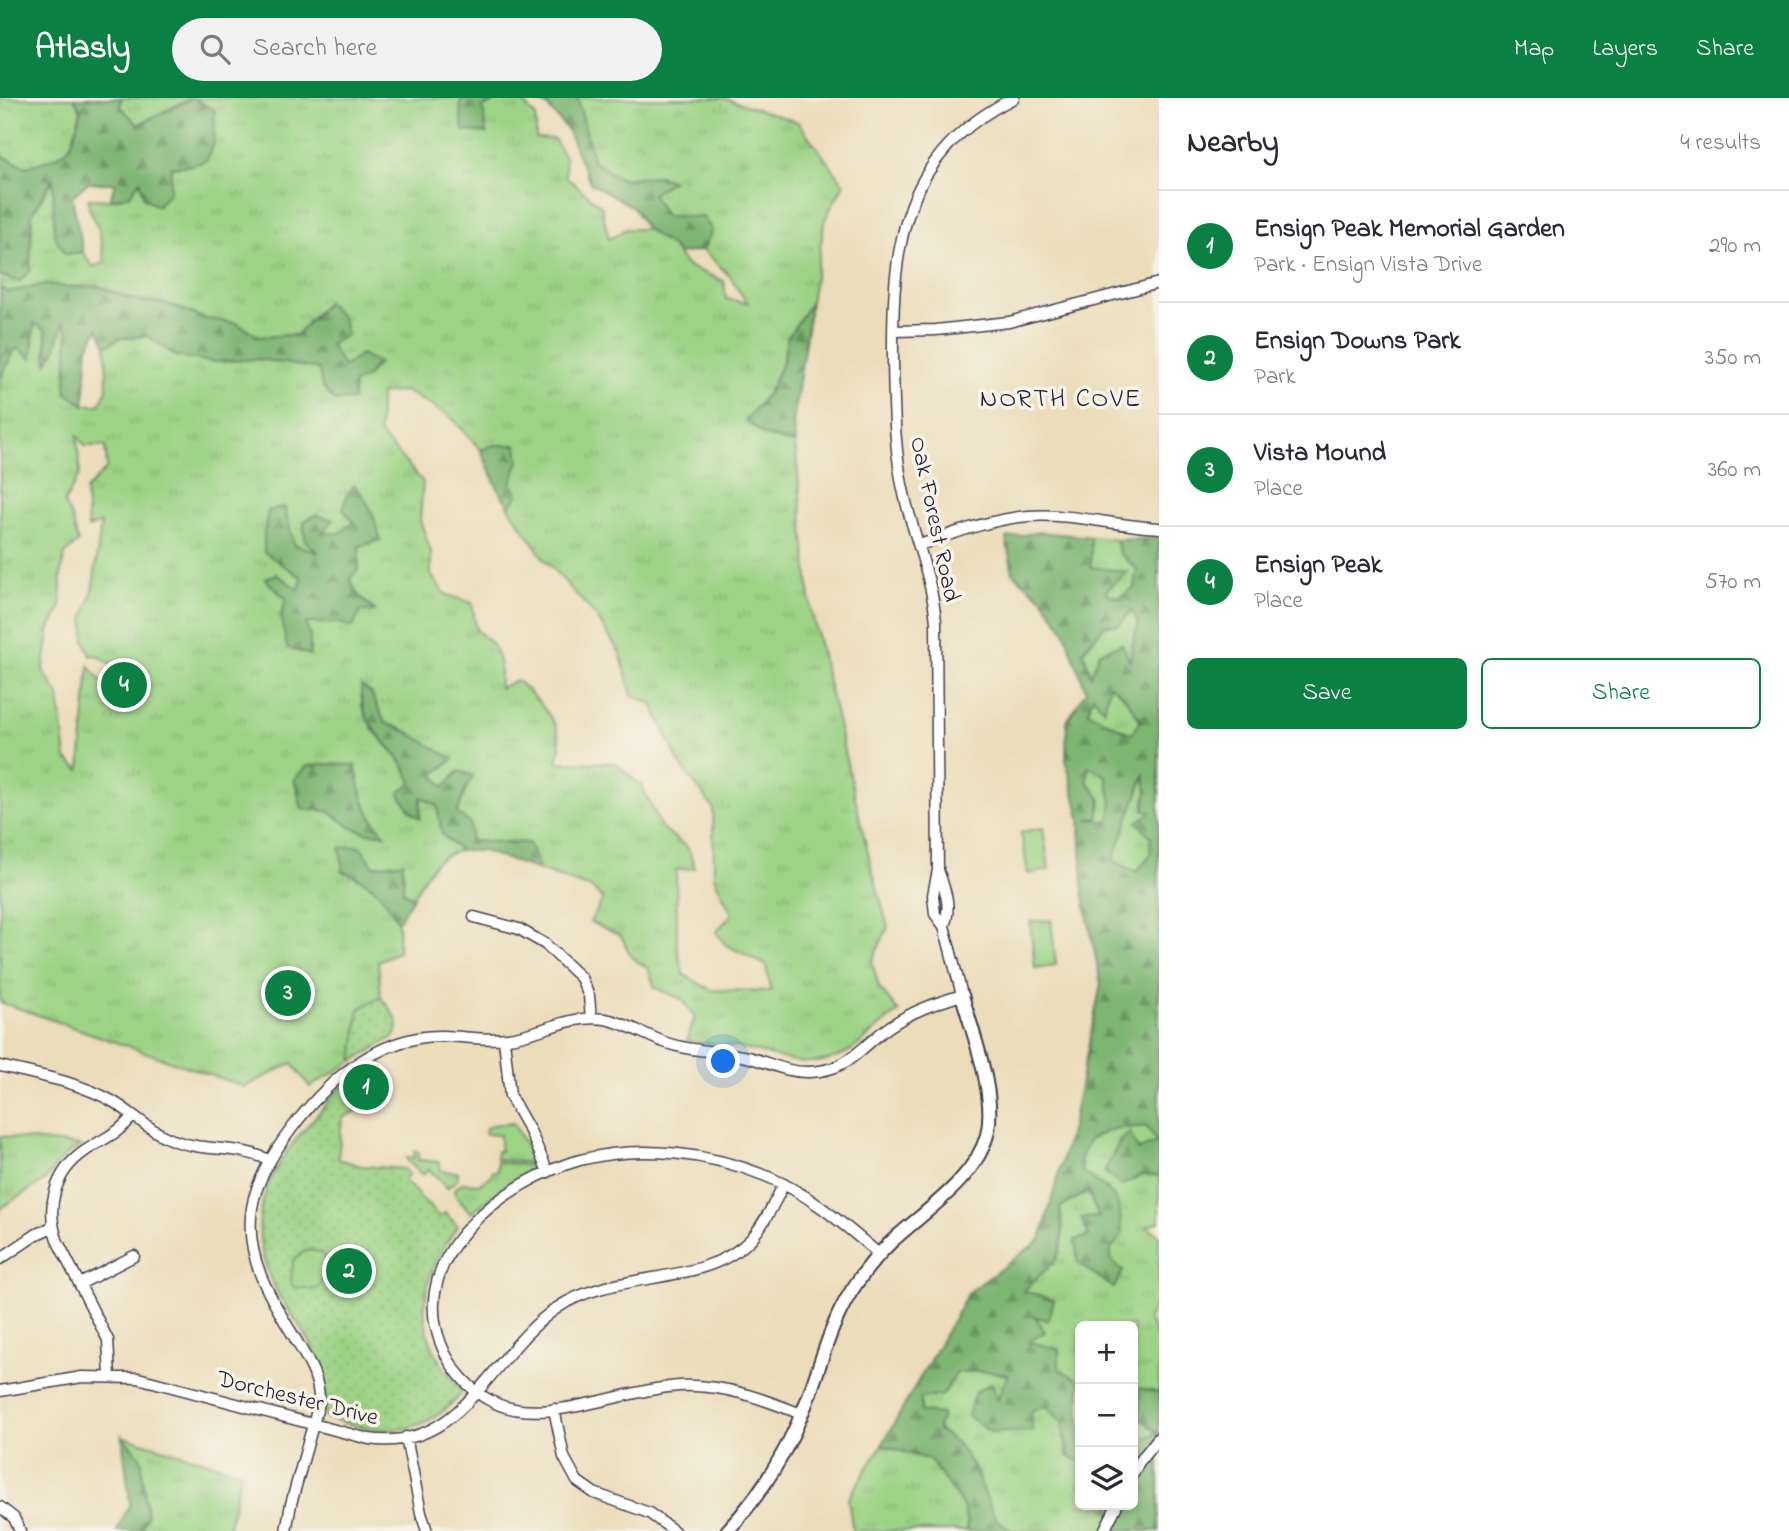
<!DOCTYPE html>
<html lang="en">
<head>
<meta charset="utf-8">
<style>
	body { margin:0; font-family:"Indie Flower",sans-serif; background:#f2f2f3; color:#2b2b33 }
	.controls { position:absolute; right:21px; bottom:21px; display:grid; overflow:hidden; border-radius:10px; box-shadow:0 4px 10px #0003 }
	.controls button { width:63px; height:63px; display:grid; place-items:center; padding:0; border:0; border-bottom:2px solid #e1e1e2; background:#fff; color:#2b2b33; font:35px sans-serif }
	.you { position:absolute; left:724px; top:964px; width:24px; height:24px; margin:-18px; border:5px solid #fff; border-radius:50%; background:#1a73e8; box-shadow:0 0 0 10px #1a73e833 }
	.badge { display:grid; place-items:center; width:46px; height:46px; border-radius:50%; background:#0b8043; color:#fff; font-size:23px; font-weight:700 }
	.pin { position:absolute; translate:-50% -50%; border:4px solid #fff; box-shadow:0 2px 7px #0006 }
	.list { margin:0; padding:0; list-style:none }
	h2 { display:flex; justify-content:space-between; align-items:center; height:91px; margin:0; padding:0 28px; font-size:30px }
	h2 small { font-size:23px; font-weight:400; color:#7c7c81 }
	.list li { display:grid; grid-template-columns:46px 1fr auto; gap:21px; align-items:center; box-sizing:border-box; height:112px; padding:0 28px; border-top:2px solid #e1e1e2 }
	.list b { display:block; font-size:26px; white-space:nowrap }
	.list p { margin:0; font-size:23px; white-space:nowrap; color:#7c7c81 }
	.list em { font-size:23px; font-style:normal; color:#7c7c81 }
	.actions { display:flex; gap:14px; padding:21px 28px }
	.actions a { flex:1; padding:16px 0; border:2px solid #0b8043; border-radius:10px; text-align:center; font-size:24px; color:#0b8043 }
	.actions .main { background:#0b8043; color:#fff }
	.icon { flex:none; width:38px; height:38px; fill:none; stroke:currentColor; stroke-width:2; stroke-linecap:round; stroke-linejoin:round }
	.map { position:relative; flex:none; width:1159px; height:1433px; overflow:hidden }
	header { display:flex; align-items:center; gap:42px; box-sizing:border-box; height:98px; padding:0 35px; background:#0b8043; color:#fff }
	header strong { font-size:33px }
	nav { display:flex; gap:38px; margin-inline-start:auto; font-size:24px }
	.search { width:490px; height:63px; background:#f2f2f3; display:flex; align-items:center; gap:18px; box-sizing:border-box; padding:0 24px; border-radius:38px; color:#7c7c81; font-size:26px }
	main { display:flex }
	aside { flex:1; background:#fff }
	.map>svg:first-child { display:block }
	.grass { fill:url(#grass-tufts); stroke:#5f7a60; stroke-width:2; fill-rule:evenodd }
	.forest { fill:url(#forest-firs); stroke:#506c56; stroke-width:2; fill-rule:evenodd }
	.park { fill:url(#park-dots); stroke:#5f7a60; stroke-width:2 }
	.pitch { fill:#9cd385; stroke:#5f7a60; stroke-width:2 }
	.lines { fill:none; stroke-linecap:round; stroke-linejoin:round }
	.minor-casing { stroke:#403e4e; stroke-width:13 }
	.tertiary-casing { stroke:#403e4e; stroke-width:16 }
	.minor { stroke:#fff; stroke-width:10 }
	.tertiary { stroke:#fff; stroke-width:12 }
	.labels { text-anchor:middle; stroke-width:7; stroke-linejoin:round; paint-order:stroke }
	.street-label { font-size:24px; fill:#22223b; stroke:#f7f3e8 }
	.neighbourhood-label { font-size:26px; letter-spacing:2px; fill:#22223b; stroke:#f7f3e8 }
</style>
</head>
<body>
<header>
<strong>Atlasly</strong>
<div class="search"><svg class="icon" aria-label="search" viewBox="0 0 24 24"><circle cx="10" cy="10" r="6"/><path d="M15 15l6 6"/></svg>Search here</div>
<nav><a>Map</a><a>Layers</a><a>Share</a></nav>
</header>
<main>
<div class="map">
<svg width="1159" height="1433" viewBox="0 0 1159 1433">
	<defs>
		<pattern id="grass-tufts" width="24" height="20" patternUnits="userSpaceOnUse" patternTransform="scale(1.75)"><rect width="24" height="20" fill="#9cd385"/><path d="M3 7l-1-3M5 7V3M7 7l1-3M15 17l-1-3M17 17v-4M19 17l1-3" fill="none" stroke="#86b574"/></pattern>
		<pattern id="forest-firs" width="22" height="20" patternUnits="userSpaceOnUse" patternTransform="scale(1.75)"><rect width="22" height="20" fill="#7db572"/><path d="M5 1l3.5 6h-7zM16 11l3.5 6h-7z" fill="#66935f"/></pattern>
		<pattern id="park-dots" width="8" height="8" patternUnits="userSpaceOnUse" patternTransform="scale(1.75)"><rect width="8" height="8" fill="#9cd385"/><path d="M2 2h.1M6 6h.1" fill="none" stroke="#86b574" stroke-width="1.8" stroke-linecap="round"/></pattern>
	</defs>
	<rect width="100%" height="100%" fill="#f7f3e8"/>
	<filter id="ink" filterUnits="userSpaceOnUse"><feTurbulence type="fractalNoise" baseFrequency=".0143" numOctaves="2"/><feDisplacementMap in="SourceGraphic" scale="14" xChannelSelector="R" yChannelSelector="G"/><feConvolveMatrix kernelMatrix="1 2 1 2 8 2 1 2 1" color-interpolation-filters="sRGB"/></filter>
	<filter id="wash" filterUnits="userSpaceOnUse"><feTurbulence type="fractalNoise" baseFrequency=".00686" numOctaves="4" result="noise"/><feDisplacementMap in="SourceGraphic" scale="28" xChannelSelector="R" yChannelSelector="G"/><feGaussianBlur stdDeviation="1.57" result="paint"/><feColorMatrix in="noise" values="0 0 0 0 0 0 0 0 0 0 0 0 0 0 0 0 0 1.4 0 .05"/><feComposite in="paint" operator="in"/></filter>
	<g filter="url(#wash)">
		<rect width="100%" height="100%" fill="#ecddba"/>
		<path class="grass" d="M0,0H74L81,12C70,57 71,56 26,69L0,57Z
			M121,0H191L137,27L120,8Z
			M193,0H462L460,7L486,35L482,9L501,0H519L536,19V40L554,41L565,59L566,79L601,108L609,141L626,131H646L671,148L687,168L724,183L726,201L747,205L729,177L703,152L712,132L703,120L665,118L652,96L671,82L659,78L621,81L594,64L577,0H724L798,24L844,86L825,121L811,204L787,241L783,263L769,293L746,322L765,338L795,345L811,511L871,768L888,829L872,863L879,890L899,914C878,926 864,947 842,957C801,975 775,955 736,949C720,946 704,946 687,943L695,919L682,901L655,890L648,870L632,860L621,838L590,824L603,801L591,790L539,772L529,745L471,743L457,715L466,690L444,689L433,677L453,661L404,632L385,625L371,595L361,606L373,632L399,661L413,684L400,695L410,712L420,719L421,699L437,707L442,736L460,753C434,757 425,778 413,799L403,793L404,777L374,768L343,773C366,782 393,798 398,825C399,834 398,845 398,854L378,863L381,899L359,911L353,963L310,989L292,965L245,989L0,904V281L12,256L17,249L31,260L34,225L46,233L47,263L55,253L62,224L68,233L66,294L84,307H99L107,292L106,248L120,240L148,238L176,258L215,264L258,261L320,271L322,288L344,269L329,246L317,214L297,237L260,239L236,225L206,221L168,206L131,201L99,189H65L47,186L8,194L0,190V177L19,184L30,173L32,116L54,79L65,156L83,154L93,169L105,164L99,132L89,110L88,101L110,102L130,97L140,82L170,94V68L193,67L215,13ZM405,293L451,319L481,352L494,347L519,363L511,385L517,397L509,409L544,461L595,517L620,555L632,597L652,606L680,666L713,710L714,779L732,816L716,834L726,847L766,867L771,893L711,892L683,876L677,848L676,772L695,770L688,750L661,729L642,688L615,665L557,664C569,629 540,605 517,582L500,590V567L494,548L476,531L472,505L445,496L431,477V454L420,422L423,384L379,335L380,296ZM77,337L85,348H105L107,370L86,392L88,430L101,425L93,490L84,521L85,544L91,558L97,557C114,567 131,581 143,597L142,601L137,604C115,604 100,583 89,567L80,672L66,661L59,597L43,573L50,530L61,509V475L65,456L78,444L72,421L64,405L80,376ZM284,409L294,447L321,456L316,417L333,422L322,435H341L354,424L380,442L359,448V470L349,480L357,496L374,512L360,513L353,529L339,525H305L310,539V557L281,518L286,501L266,482L299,492L302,480L268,413ZM355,667C361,694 364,715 384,736L351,729L328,713Z
			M1091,439L1117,442L1119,455L1137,471L1134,490L1118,500L1104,494L1126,474L1091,469Z
			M1132,511L1139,527L1134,538L1130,565L1121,546L1100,554L1091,579L1083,553L1105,527Z
			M1109,586L1123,597L1141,623L1131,636L1087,614L1093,597L1103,611Z
			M1089,668L1106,678L1112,703L1109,724L1080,720H1098L1101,702L1087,683Z
			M1145,676L1147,693L1144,711L1152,714L1150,757L1137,774L1112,763Z
			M513,1025L525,1045L533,1065L496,1061L497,1053H500V1037L485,1036L486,1030L492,1027Z
			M1146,1028L1157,1044L1138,1052L1130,1035L1121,1087L1142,1077L1159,1078V1124L1147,1129L1159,1137V1209L1156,1205L1148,1220L1159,1244V1295L1140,1290L1139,1319L1158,1335L1133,1345L1136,1334L1133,1326V1228H1080V1299V1283L1059,1271L1028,1244L1034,1217L1024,1193C1033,1182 1043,1175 1053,1165C1066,1151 1062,1127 1060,1109L1088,1094L1099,1120L1078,1165L1114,1189L1123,1173L1111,1162L1108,1091L1082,1074L1080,1060L1089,1041L1113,1031Z
			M0,1038L81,1048L66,1057L44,1083L4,1108L0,1113Z
			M414,1053L419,1054L418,1062L439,1064L441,1073L458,1074V1080L447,1090L429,1071L422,1077L407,1062V1059L414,1060Z
			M497,1064L533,1068V1070L506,1087L471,1115L455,1096V1091L462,1085L480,1086L492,1077V1073H497Z
			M989,1273L1009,1277L997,1303L975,1294L1032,1333V1313L1046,1308L1062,1324L1068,1358L1080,1363V1407H1119L1107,1410L1121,1421L1113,1433C1095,1433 1021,1433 1010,1432C987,1422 985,1387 973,1368C958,1344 939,1334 921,1314V1300L943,1297L957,1274Z
			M122,1338L241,1374L228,1433H141L147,1418L141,1361Z
			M882,1347L930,1362L963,1408L967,1426L966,1433H853L848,1401Z"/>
		<path class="forest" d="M74,0H121L120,8L138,27L193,0L215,13L214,45L206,63L193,67L171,69L170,94L157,108L144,100L140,83L130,97L110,102L115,85H87L72,99L83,154L65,156L54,137L53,80L32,116L30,173L19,184L0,177V57L26,69C70,56 70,57 81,12Z
			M462,0H501L483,9L486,35L463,33L460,7Z
			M531,0H577L594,64L621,81L659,78L672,83L652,96L665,118L703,119L712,132L703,152L678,156L671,148L646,131L633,109L590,85L567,31L547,8Z
			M47,186L65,189L99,188L131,201L168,206L206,221L236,225L260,239L297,237L327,204L343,221L347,237L330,246L343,269L361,256L379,265L366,280L354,285L353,302L334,303L322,288L319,271L258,261L215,264L176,258L148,238L120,240L106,248L98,230L88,250L84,307L66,295L68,233L63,225L55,253L47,265L46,233L34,225L32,260L17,250L12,256L0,281V190L8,194Z
			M811,204L793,324L795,345L765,338L746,322L770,293L783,263L787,241Z
			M493,347H517L519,363L511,385L518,397L509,409L495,385L481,352Z
			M354,387C369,404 376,420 380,442L359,448V470L350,481L357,496L375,513H360L353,529L339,525H306L310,539V557L287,550L281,518L286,501L265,481L276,476L299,492L302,480L264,454V435L268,413L284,409L294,446L319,455L305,443L304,423L316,417L334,422L322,435H341L353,424L343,411L347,397Z
			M1039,434L1091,439V469L1127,474L1105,494L1118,500L1134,490L1137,471L1119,455L1117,442L1159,440V1078L1142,1077L1121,1087L1104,1074L1120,1043L1130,1035L1138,1052L1157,1044L1146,1028L1113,1031L1090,1041L1080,1060L1082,1074C1115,1096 1120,1096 1122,1137L1111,1151V1162L1123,1173L1114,1190L1078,1165L1075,1142L1089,1138L1081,1120L1099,1119L1088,1094L1060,1109C1062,1127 1066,1151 1053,1165C1043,1175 1033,1182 1024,1193L1054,1202L1048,1223L1035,1218L1045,1234L1029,1244L1059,1251V1271L1080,1283V1363L1068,1358L1062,1324L1047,1308L1032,1313V1333L992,1335L968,1318L975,1294L992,1285L997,1302L1008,1277L989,1273L957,1274L943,1297L921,1300V1314L942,1316L938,1332L957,1345L974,1370L996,1422L1011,1433H966L967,1426L963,1408L930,1362L882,1347L968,1195L1041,1141L1073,1022L1101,886L1083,794L1080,720L1066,662L1067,623L1086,593L1064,532L1042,500L1013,475L1006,440ZM1132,512L1139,527L1134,538L1130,563L1122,546L1100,554L1091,577L1083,553L1105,527H1119ZM1110,587L1123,597L1141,622L1131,636L1088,614L1093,598L1104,612ZM1089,668L1106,678L1112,703L1109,724L1087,721L1098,720L1101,702L1087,683ZM1144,677L1147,693L1144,711L1151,714L1137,724L1151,739L1150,757L1137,774L1113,763Z
			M361,588L371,595L385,625L404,632L453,661L433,677L444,689L459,673L473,678L466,690L457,715L470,725L471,743L529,745L539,772L482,753H460L442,736L437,707L421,699L420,720L410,712L399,695L412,684C408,676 404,667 398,660C378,633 360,625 361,588Z
			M325,666L355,667C362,696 363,714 385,736L367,735L351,729L328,713L302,711L294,681L307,668Z
			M360,748L374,768L403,764V793L413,799L398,824C382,794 374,786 343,773L340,750Z
			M1140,1290L1159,1295V1433H1113L1121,1421L1106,1411L1119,1407H1133V1345L1158,1335L1139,1319Z
			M122,1338L141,1360L147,1418L141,1433H117L130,1405Z"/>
		<path class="park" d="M381,899C389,911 404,923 395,938L353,963L359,911Z
			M380,961L392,997L342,1020L338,1061L362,1068L405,1071L409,1076L404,1082L439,1119L445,1115L458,1128C415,1186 411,1237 461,1292V1296C419,1343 381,1335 326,1320C323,1306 328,1291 324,1277C316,1243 287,1216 272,1184C241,1116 271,1067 317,1017C328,1006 337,991 349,981C358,973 370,968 380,961Z"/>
		<path class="pitch" d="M1043,730L1049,772L1028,776L1021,734Z
			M1051,822L1056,867L1035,870L1030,824Z
			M312,1152C336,1157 329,1178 316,1191L294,1189L291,1185L293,1163L305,1153Z"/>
	</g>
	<g filter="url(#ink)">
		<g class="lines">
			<g class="minor-casing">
				<path id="minor" d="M894,233L936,232L1009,224L1159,185
					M919,447C955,435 991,421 1029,418C1072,415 1116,428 1159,430
					M938,772C945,792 952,808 944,828
					M474,819L519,831L545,846L581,880L589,898L591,920
					M504,941L510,998L531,1035L548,1074
					M0,968C38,977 78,984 112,1003C133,1015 148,1032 170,1041C204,1055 236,1046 269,1062
					M0,1161L37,1136L52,1129
					M80,1186L134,1158
					M110,1278L108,1242L58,1144C45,1110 54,1074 85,1053C105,1039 116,1038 133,1018
					M0,1293L82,1279L138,1280L369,1341C464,1355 491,1254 557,1210C615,1170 703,1191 751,1141C765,1125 774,1105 784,1086
					M554,1311L564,1359L577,1383L594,1395L649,1415L674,1433
					M801,1316C761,1300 723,1286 679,1288C622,1291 544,1330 493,1304C470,1293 450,1270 441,1246C406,1157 505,1083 580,1062C641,1046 709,1055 766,1078C810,1096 843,1126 879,1156
					M406,1339L421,1415L427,1433
					M1133,1376L1139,1364L1159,1339
					M0,1409L14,1420L20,1433
					M286,1433L291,1406L319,1305C320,1280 308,1263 296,1242C271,1201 244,1160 252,1110C259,1062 316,994 355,967C374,954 396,944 418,940C448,934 478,944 508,940C541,936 571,916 605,921C626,925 645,937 664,944C690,954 716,952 742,958C765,962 785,975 809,974C849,973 860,949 889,929C912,913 936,905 962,897L944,828L935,816L933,797L938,772L936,524C932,480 915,442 905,400C894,355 894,309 893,262C892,149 901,56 1014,0
					M1104,1433L1117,1407"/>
			</g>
			<g class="tertiary-casing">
				<path id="tertiary" d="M727,1433C762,1396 789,1350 807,1303C822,1263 831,1222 856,1186C866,1171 877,1158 890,1145C923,1114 975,1082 987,1037C997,997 973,937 962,897"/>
			</g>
			<use href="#minor" class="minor"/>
			<use href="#tertiary" class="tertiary"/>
		</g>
	</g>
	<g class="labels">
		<g class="street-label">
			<text transform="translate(936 421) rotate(78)" y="8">Oak Forest Road</text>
			<text transform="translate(298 1299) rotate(14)" y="8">Dorchester Drive</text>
		</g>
		<g class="neighbourhood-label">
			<text x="1061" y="308">NORTH COVE</text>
		</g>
	</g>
</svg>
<div class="controls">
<button>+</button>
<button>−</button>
<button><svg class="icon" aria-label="layers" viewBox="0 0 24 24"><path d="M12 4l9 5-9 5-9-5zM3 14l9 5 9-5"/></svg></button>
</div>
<div class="you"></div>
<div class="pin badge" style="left:366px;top:989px">1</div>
<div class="pin badge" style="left:349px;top:1173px">2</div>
<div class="pin badge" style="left:288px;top:895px">3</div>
<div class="pin badge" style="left:124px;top:587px">4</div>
</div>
<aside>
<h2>Nearby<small>4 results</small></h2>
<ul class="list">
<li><span class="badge">1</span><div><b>Ensign Peak Memorial Garden</b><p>Park · Ensign Vista Drive</p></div><em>290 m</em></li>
<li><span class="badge">2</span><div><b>Ensign Downs Park</b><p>Park</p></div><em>350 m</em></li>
<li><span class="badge">3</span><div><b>Vista Mound</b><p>Place</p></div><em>360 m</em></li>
<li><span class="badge">4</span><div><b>Ensign Peak</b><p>Place</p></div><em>570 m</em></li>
</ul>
<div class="actions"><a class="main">Save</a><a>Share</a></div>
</aside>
</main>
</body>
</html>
